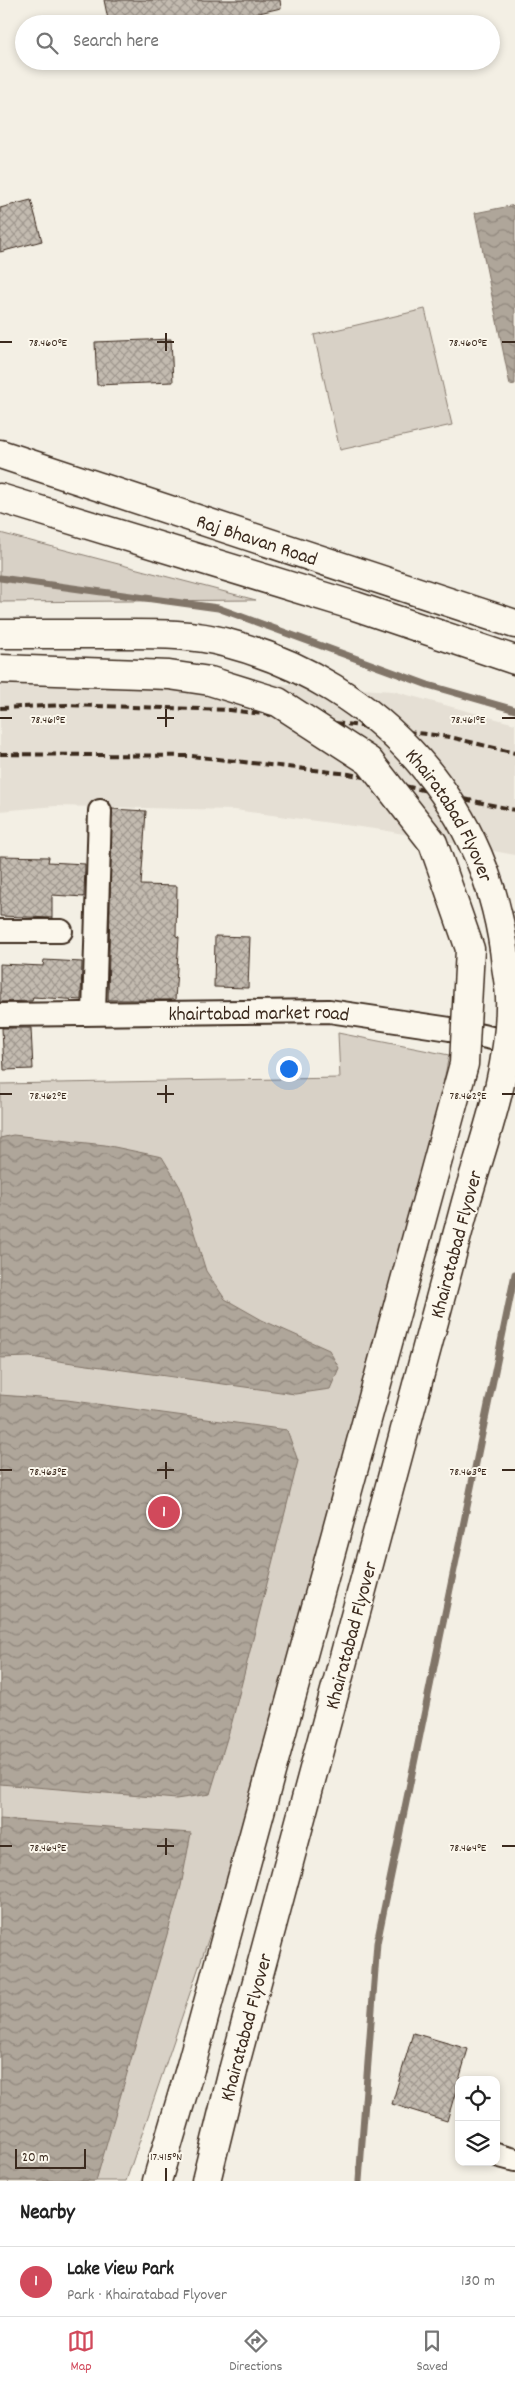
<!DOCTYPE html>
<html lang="en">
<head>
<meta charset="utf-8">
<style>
	body { margin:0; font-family:Dekko,sans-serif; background:#f2f2f2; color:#222 }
	.controls { position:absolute; right:15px; bottom:15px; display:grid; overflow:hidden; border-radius:10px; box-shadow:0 2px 8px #0003 }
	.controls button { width:45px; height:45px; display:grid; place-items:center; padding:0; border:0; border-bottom:1px solid #e0e0e0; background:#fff; color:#222; font:25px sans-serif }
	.scale { position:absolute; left:15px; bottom:12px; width:71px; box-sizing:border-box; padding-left:5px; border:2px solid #3b2a1e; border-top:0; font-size:14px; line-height:18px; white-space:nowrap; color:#3b2a1e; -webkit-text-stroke:4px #fbf7ec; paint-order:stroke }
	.you { position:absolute; left:288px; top:1068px; width:18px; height:18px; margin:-12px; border:4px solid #fff; border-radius:50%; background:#1a73e8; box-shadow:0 0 0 8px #1a73e833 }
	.badge { display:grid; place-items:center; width:32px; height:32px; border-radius:50%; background:#d1495b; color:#fff; font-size:16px; font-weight:700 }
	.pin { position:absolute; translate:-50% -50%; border:2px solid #fff; box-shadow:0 1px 5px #0006 }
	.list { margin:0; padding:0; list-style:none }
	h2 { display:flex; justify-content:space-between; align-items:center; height:65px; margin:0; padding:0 20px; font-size:21px }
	h2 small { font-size:16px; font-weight:400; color:#767676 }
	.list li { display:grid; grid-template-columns:32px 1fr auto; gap:15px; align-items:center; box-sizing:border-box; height:70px; padding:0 20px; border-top:1px solid #e0e0e0 }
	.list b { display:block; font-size:19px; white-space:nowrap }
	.list p { margin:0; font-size:16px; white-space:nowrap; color:#767676 }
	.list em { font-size:16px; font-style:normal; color:#767676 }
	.icon { flex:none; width:28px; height:28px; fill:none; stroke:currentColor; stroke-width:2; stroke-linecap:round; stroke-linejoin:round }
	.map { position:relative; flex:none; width:515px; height:2181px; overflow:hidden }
	.search { position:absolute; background:#fff; box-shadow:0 2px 8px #0003; left:15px; right:15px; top:15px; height:55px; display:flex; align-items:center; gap:12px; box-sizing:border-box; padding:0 18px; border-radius:28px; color:#767676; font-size:19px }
	.sheet { height:135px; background:#fff }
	nav { display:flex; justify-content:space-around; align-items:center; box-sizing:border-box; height:70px; border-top:1px solid #e0e0e0; background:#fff; font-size:14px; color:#767676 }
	nav a { display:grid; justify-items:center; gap:2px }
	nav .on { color:#d1495b }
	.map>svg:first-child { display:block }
	.built { fill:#e5dfd4 }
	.park { fill:#d8d1c6; stroke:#8a7e72 }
	.water { fill:url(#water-waves); stroke:#817468 }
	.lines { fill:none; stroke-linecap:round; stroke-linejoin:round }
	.stream { stroke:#817468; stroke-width:7 }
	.building { fill:url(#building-cross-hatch); stroke:#3b2a1e }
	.street-casing { stroke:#3b2a1e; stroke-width:26 }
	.secondary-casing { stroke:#3b2a1e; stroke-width:31 }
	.primary-casing { stroke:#3b2a1e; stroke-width:31 }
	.street { stroke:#fbf7ec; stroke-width:22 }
	.secondary { stroke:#fbf7ec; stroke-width:28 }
	.primary { stroke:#fbf7ec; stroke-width:28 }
	.rail { stroke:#3b2a1e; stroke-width:4; stroke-dasharray:8 4; stroke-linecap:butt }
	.primary-bridge-casing { stroke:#3b2a1e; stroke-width:31; stroke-linecap:butt }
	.primary-bridge { stroke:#fbf7ec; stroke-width:28 }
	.ticks { fill:none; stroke:#3b2a1e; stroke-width:2 }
	.labels { text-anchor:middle; stroke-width:4; stroke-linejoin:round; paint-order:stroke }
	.street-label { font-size:20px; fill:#3b2a1e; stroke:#fbf7ec }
	.ticks-label { font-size:12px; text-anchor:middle; fill:#3b2a1e; stroke:#fbf7ec; stroke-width:4; stroke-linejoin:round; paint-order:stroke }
</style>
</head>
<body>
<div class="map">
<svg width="515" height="2181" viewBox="0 0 515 2181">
	<defs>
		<pattern id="water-waves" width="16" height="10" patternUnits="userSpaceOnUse" patternTransform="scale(1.25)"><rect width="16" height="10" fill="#afa69a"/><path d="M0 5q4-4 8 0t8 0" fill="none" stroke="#90877d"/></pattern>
		<pattern id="building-cross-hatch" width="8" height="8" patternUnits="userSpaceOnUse" patternTransform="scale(1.25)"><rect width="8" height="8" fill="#c3bbb0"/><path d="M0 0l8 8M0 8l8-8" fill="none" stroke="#a0988f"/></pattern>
	</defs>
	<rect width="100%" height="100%" fill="#f3efe4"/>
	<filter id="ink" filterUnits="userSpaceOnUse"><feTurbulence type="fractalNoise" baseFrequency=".02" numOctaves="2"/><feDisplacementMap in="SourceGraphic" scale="10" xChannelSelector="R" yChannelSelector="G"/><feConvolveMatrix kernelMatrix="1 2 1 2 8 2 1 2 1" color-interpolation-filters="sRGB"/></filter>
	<g filter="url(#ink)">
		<path class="built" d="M68,671L393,691L515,724V855L382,830L235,810L55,806L0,811V674Z"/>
		<path class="park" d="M425,309L452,425L340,450L314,335Z
			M0,533L256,600L0,602Z
			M338,1033L449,1055L434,1131L224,1893L126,2181H0V1084L340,1078Z"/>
		<path class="water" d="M515,205V384L510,385L475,213Z
			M13,1135L105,1145L162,1157L180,1187L206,1271L225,1299L262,1320L329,1350L339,1368L330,1389L295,1394L30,1357L0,1358V1138Z
			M0,1395L67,1400L287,1430L298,1461L232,1722L210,1794L176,1799L0,1784Z
			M0,1819L191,1833L181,1886L96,2181H0Z"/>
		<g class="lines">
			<path class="stream" d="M0,578L218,608L428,685L515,710
				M359,2181L377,1943L515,1274"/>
		</g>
		<path class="building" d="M104,0H280L281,8L211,24H109Z
			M31,200L42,241L0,252V208Z
			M171,339L173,382L97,385L95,342Z
			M112,809L146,811L141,885L177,886L176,936L179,937L175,1000H108Z
			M0,856L49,857L48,862L85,864L84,897L52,895V918L0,916Z
			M215,936L250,937L248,988L214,987Z
			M44,960L82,962L81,1000L33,997L32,1001L0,1002V964L43,966Z
			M2,1028H31L33,1069L4,1070Z
			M413,2033L468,2049L447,2121L392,2104Z"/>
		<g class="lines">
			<g class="street-casing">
				<g id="street">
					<path d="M0,931H61"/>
					<path d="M94,1013L100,811"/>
					<path id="s1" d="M0,1015L329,1011L450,1029L515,1043"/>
					<path d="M496,2155L515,2160"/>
				</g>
			</g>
			<g class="secondary-casing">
				<g id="secondary">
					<path id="s2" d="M0,454L515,624"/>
					<path d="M0,498L355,606L515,660"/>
				</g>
			</g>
			<g class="primary-casing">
				<path id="primary" d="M157,2181L190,2069
					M206,2181L233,2071"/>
			</g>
			<use href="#street" class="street"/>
			<use href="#secondary" class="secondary"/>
			<use href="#primary" class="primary"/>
			<path class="rail" d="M0,708L67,705L230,710L450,737L515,753
				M0,754L191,756L349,774L515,810"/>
			<g class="primary-bridge-casing">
				<g id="primary-bridge">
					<path id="s3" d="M0,634C39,634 77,634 116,634C152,634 192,633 227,643C380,683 491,808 506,966C508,979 511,994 510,1008C509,1074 484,1139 466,1202L233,2071"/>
					<path d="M0,669L169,675L210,681L278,702L369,761L433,843L470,949L464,1064L190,2069"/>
				</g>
			</g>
			<use href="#primary-bridge" class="primary-bridge"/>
		</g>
	</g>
	<path class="ticks" d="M166,333V351M0,342H12M157,342H174M502,342H515M166,709V727M0,718H12M157,718H174M502,718H515M166,1085V1103M0,1094H12M157,1094H174M502,1094H515M166,1462V1479M0,1470H12M157,1470H174M502,1470H515M166,1838V1855M0,1846H12M157,1846H174M502,1846H515M166,2168V2181"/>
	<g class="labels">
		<g class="street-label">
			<text dy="7" stroke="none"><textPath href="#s2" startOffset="271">Raj Bhavan Road</textPath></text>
			<text dy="7" stroke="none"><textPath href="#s3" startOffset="519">Khairatabad Flyover</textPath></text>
			<text dy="7" stroke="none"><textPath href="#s1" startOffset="259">khairtabad market road</textPath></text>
			<text transform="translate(455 1244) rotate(-75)" y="7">Khairatabad Flyover</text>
			<text transform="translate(350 1635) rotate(-75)" y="7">Khairatabad Flyover</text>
			<text transform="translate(245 2027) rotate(-75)" y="7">Khairatabad Flyover</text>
		</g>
	</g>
	<g class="ticks-label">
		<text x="468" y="346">78.460°E</text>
		<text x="48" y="346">78.460°E</text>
		<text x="48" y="723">78.461°E</text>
		<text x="468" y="723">78.461°E</text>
		<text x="48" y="1099">78.462°E</text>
		<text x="468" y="1099">78.462°E</text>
		<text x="48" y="1475">78.463°E</text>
		<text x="468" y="1475">78.463°E</text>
		<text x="48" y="1851">78.464°E</text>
		<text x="468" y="1851">78.464°E</text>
		<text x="166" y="2160">17.415°N</text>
	</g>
</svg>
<div class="controls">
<button><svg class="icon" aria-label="locate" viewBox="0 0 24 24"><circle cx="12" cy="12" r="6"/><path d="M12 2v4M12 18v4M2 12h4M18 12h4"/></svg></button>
<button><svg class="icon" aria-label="layers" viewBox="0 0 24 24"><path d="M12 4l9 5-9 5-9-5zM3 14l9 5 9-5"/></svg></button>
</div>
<div class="scale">20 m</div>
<div class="you"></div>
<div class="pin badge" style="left:164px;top:1512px">1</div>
<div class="search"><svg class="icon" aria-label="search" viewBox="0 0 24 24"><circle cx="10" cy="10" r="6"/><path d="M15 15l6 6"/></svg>Search here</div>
</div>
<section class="sheet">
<h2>Nearby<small></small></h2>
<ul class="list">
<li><span class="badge">1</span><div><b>Lake View Park</b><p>Park · Khairatabad Flyover</p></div><em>130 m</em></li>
</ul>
</section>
<nav>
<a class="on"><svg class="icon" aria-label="map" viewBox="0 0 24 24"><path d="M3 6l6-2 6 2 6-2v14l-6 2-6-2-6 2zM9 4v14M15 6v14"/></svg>Map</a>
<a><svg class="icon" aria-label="directions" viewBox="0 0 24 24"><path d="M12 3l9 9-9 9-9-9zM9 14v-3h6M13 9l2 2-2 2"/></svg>Directions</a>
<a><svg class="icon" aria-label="saved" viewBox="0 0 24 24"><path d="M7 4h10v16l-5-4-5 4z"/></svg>Saved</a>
</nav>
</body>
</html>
